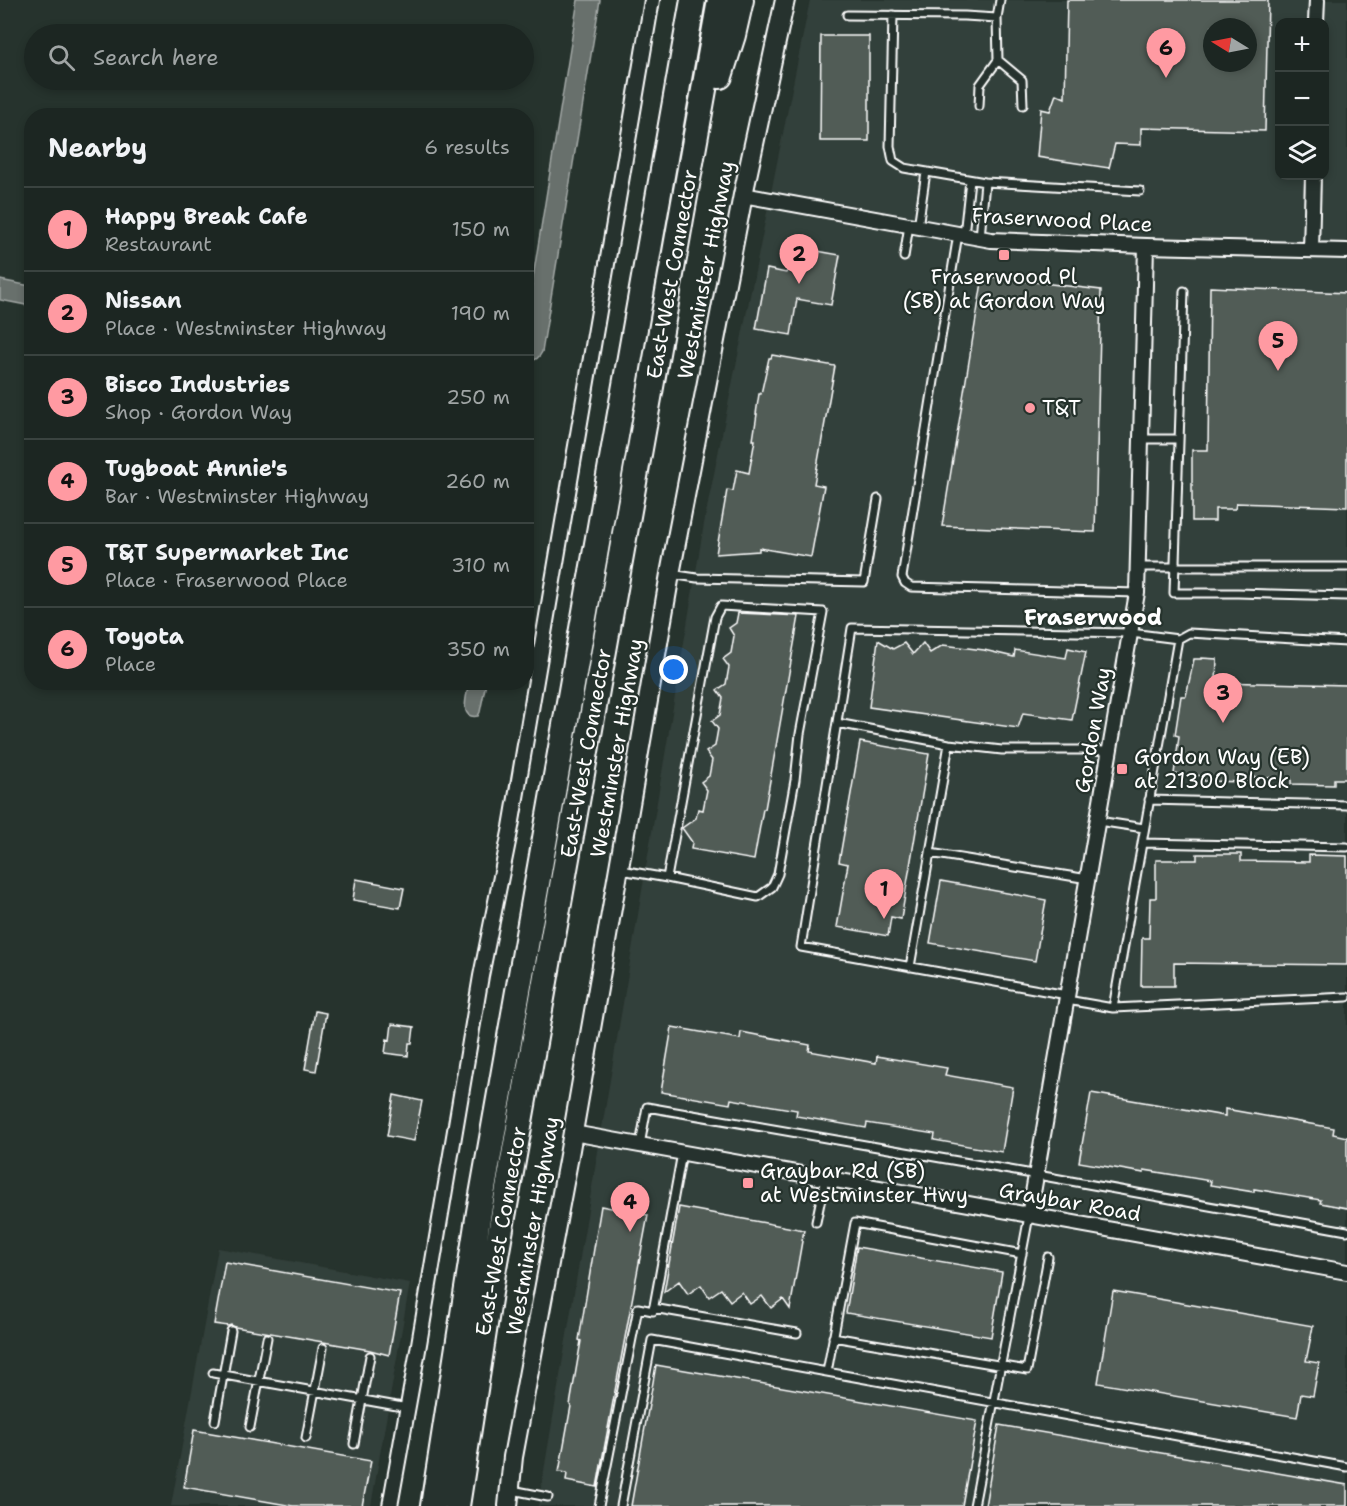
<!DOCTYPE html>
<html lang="en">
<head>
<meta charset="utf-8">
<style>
	body { margin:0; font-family:"Shantell Sans",sans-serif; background:#29322f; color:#f1f3f6 }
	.controls { position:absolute; right:18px; top:18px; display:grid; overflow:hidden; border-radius:12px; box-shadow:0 3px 9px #0003 }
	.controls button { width:54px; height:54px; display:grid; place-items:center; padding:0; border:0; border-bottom:2px solid #3a4340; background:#1c2622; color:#f1f3f6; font:30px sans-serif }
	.compass { position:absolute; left:1203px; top:18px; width:54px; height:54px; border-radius:50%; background:#1c2622; box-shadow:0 3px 9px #0003; rotate:280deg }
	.you { position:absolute; left:674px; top:670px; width:21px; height:21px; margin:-15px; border:4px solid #fff; border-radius:50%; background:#1a73e8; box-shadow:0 0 0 9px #1a73e833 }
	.badge { display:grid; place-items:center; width:39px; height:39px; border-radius:50%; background:#ff9aa2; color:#111; font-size:20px; font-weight:700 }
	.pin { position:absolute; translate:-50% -50px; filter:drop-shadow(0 2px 3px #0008) }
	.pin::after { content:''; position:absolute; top:32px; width:21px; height:18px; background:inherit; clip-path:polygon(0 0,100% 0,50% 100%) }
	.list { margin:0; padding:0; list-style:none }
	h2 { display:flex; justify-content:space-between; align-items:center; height:78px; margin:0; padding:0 24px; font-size:26px }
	h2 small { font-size:20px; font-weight:400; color:#a0a5a5 }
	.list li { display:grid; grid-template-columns:39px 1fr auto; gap:18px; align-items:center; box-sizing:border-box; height:84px; padding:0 24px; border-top:2px solid #3a4340 }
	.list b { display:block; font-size:22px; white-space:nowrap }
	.list p { margin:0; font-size:20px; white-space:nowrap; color:#a0a5a5 }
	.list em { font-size:20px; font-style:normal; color:#a0a5a5 }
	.icon { flex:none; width:33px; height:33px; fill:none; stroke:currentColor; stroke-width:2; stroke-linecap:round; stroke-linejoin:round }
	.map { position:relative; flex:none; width:1347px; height:1506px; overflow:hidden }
	.search { position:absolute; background:#1c2622; box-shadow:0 3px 9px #0003; left:24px; top:24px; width:510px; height:66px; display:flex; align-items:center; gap:15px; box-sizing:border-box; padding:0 21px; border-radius:33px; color:#a0a5a5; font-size:22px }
	.panel { position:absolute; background:#1c2622; box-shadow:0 3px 9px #0003; left:24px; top:108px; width:510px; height:582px; border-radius:24px }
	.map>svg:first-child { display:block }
	.built { fill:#333f3a; fill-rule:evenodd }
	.water { fill:#67706c; stroke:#a4a9a7; stroke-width:1.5 }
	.building { fill:#515c57; stroke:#fff; stroke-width:1.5; fill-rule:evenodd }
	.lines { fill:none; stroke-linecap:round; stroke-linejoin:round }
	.service-casing { stroke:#fff; stroke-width:11 }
	.minor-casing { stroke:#fff; stroke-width:18 }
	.secondary-casing { stroke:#fff; stroke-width:22 }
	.motorway-casing { stroke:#fff; stroke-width:28 }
	.service { stroke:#26332d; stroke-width:7 }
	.minor { stroke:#26332d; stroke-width:14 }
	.secondary { stroke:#26332d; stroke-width:18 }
	.motorway { stroke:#26332d; stroke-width:24 }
	.poi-dot { fill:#ff9aa2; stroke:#26332d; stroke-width:2 }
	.labels { text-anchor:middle; stroke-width:4.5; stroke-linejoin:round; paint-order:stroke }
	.street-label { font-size:21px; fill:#fff; stroke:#26332d }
	.poi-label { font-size:21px; fill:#fff; stroke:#26332d; text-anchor:start }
	.neighbourhood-label { font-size:22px; font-weight:bold; fill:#fff; stroke:#26332d }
</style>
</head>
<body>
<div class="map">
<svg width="1347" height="1506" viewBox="0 0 1347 1506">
	<rect width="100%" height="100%" fill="#26332d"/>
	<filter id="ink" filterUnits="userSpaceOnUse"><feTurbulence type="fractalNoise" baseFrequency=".0167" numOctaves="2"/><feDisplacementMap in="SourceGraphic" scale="12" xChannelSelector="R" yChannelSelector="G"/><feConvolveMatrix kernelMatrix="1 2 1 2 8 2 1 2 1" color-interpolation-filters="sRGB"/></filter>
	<g filter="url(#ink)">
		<path class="built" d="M810,0H1347V1506H538L705,518ZM1280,22H1324V176H1280ZM1212,27H1248V63H1212Z
			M218,1248L410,1283L371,1506H171Z"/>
		<path class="water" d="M578,0H600L542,352C539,358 534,362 527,360V314Z
			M0,280L31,286V306L0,300Z
			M469,683H486L480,712L478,716C458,720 467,694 469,683Z"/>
		<path class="building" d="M1067,0H1268L1265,131L1141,128V145L1115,144L1109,168L1037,157L1041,109L1050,111L1056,94L1065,98ZM1212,27H1248V63H1212Z
			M821,36H869V141H820Z
			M817,251L840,255L831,305L797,299L791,335L756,329L767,269L786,273L790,266L798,260L815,259Z
			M983,276L1101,290L1095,532L942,526Z
			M1210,287L1347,293V507L1236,503L1235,509H1215V521H1192V450H1208Z
			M772,355L835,366L814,484L824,486L811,557L759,548V551L716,554L727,490L733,491L737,470L749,473L755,440H753L757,414H756L759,394H761L769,358H771Z
			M738,613L799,616L765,809H763L754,860L691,849L692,842L682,828L696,818L698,809L703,810L707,790L701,782L709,776L712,760L706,752L715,746L718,729L712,721L720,715L723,698L717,690L726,684L729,667L723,659L731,653L734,636L729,628L736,623Z
			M878,640L893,649L904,643L913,654L923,643L930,653L943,645L984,650L1014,657L1015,650L1066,658L1068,648L1086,652L1072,720L1023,713L1018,728L869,707Z
			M1201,658L1217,659L1216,682L1347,685V779H1334V785L1291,784V778L1247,777V782L1204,781V776L1174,774L1179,736L1175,735L1181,696H1186L1194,659H1201Z
			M860,742L929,754L901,919L891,917L888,936L837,927L848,864L839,862Z
			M1197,854H1241V861L1309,862V855L1347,856V965L1174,963V986H1141L1142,938H1149L1150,898H1156V860H1197Z
			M356,879L404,888L400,908L353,900Z
			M941,881L1046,900L1035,961L930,943Z
			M315,1011L326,1013L316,1071L305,1069Z
			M392,1024L414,1027L412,1043H409L408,1056L385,1053L387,1039L390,1040Z
			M672,1027L740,1039L741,1032L810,1045L809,1051L876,1063L877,1056L947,1068L945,1075L1013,1087L1002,1152L934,1140L935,1134L867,1123L866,1128L796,1116L797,1110L731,1099L730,1104L661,1092Z
			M1091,1093L1225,1116V1109L1334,1128L1333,1134L1347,1137V1208L1320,1203L1321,1200L1254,1189V1192L1210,1185L1211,1181L1144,1170V1173L1079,1162Z
			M394,1095L422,1101L414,1141L387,1136Z
			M601,1206L648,1215L597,1487L566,1481L567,1473L559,1472L571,1406L570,1405L581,1341L579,1340Z
			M679,1207L804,1230L790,1309L783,1299L771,1308L762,1296L750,1304L742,1292L730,1301L721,1289L709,1297L701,1285L688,1294L679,1281L664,1292Z
			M857,1247L1002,1272L991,1337L846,1313Z
			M225,1262L400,1293L389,1355L370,1350L235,1327L231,1325L228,1326L214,1324Z
			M1113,1291L1313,1326L1306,1361L1319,1363L1313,1396L1301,1394L1297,1417L1098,1383Z
			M656,1365L977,1421L962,1506H631Z
			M999,1425L1347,1485V1506H985Z
			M194,1430L371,1461L362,1506H293L184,1487Z"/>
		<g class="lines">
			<g class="service-casing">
				<path id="service" d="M847,15L965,16L997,18
					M893,15L890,146L893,161L904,168L985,182L1140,191
					M998,60L997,18L1000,0
					M979,106L980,85L998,60L1022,80L1023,105
					M918,227L926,172
					M958,234L902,577L905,583L911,587L1137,593
					M964,235L970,180
					M980,238L985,182
					M904,257L909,225
					M1184,291L1174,593H1238L1347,596
					M1141,439H1178
					M1137,567H1347
					M670,574L697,578L864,582L878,499
					M837,723L949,744L1002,750H1095L1110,752
					M1149,800L1347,805
					M1098,821L1144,828
					M1142,843L1347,847
					M930,853L1088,879
					M621,870L667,878L758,897L772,887L778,874L795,780L800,734L823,612L721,606L715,617L667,878
					M910,967L949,744
					M1067,995L801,947L852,628L1131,633L1178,639L1189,633L1347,642
					M1067,1000L1113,1008L1347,997
					M1113,1008L1178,639
					M640,1145L647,1107L1021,1172L1347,1231
					M816,1222L825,1179
					M653,1308L797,1333
					M833,1337L1027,1370L1048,1257
					M827,1372L855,1223L1022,1254
					M213,1373L408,1408
					M215,1421L231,1331
					M250,1427L267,1338
					M306,1438L323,1348
					M354,1444L370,1356
					M512,1490L548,1497
					M599,1506L638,1308L653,1311L682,1153
					M621,1506L652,1340L1347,1467
					M974,1506L1029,1216"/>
			</g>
			<g class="minor-casing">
				<path id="minor" d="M1316,22L1317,0
					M743,195L991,240L1146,246L1347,251
					M1311,250L1313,176
					M573,1133L1347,1272
					M1029,1216L1137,593L1146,246
					M390,1506L418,1350L481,976L511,827L652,0"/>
			</g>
			<g class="secondary-casing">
				<path id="secondary" d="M508,1506L513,1457L568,1161L670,574L743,195L785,0"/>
			</g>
			<g class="motorway-casing">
				<path id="motorway" d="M720,76L733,35L741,0
					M433,1506L479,1212L693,0
					M457,1506L493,1273L720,0"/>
			</g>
			<use href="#service" class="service"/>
			<use href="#minor" class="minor"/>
			<use href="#secondary" class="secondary"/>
			<use href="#motorway" class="motorway"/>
		</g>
	</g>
	<g class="poi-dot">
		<rect x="998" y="249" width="12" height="12" rx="3"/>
		<circle cx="1030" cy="408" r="6"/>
		<rect x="1116" y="763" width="12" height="12" rx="3"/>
		<rect x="742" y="1177" width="12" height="12" rx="3"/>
	</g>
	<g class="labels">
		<g class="street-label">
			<text transform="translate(1062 220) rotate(3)" y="7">Fraserwood Place</text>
			<text transform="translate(706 270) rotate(-79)" y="7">Westminster Highway</text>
			<text transform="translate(672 274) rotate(-80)" y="7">East-West Connector</text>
			<text transform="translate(1093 730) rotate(-80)" y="7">Gordon Way</text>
			<text transform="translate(617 748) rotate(-80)" y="7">Westminster Highway</text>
			<text transform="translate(586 753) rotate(-80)" y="7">East-West Connector</text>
			<text transform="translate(1070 1202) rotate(10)" y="7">Graybar Road</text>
			<text transform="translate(533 1226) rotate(-80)" y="7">Westminster Highway</text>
			<text transform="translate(501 1231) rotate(-80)" y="7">East-West Connector</text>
		</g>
		<g class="poi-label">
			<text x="1004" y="284" text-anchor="middle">Fraserwood Pl<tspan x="1004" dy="24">(SB) at Gordon Way</tspan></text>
			<text x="1042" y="415">T&amp;T</text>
			<text x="1134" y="764">Gordon Way (EB)<tspan x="1134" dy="24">at 21300 Block</tspan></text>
			<text x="760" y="1178">Graybar Rd (SB)<tspan x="760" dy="24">at Westminster Hwy</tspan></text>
		</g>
		<g class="neighbourhood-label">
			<text x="1093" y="625">Fraserwood</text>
		</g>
	</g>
</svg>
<div class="controls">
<button>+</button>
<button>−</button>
<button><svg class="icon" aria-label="layers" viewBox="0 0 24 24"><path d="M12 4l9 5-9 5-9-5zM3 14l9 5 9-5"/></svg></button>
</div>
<svg class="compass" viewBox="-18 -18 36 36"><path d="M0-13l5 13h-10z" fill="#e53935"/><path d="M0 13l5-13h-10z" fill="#a0a5a5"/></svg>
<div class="you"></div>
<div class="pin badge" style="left:884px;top:919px">1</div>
<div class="pin badge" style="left:799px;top:284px">2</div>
<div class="pin badge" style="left:1223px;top:723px">3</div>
<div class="pin badge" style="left:630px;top:1232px">4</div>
<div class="pin badge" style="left:1278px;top:371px">5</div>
<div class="pin badge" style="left:1166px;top:78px">6</div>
<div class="search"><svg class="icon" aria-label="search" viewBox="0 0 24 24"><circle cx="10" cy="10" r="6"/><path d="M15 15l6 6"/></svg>Search here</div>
<section class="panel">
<h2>Nearby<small>6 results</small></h2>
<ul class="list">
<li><span class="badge">1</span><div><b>Happy Break Cafe</b><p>Restaurant</p></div><em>150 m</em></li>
<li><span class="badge">2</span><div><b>Nissan</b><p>Place · Westminster Highway</p></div><em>190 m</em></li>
<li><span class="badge">3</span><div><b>Bisco Industries</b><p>Shop · Gordon Way</p></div><em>250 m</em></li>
<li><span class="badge">4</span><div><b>Tugboat Annie's</b><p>Bar · Westminster Highway</p></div><em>260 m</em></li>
<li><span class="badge">5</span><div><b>T&amp;T Supermarket Inc</b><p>Place · Fraserwood Place</p></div><em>310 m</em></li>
<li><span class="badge">6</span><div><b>Toyota</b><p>Place</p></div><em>350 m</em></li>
</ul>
</section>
</div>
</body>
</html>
